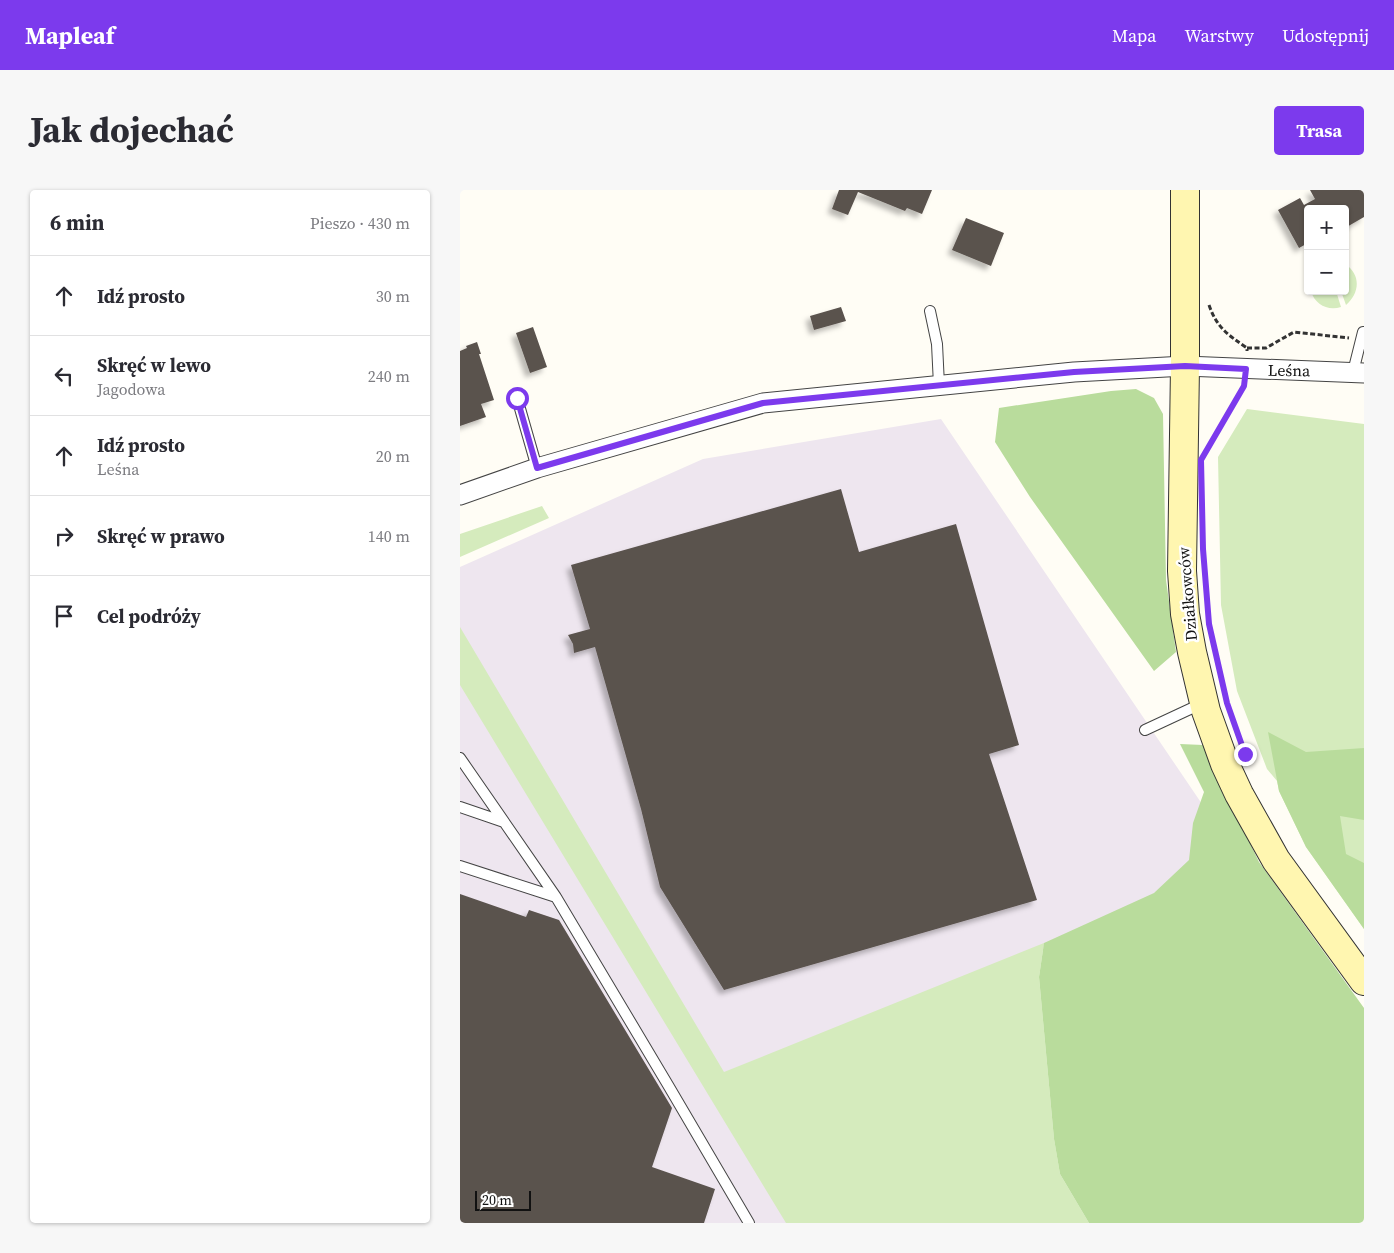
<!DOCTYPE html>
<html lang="pl">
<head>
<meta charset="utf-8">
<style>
	body { margin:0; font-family:"Source Serif 4",serif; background:#f7f7f7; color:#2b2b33 }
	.controls { position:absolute; right:15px; top:15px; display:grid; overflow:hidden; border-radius:5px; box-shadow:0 1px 4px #0004 }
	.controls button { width:45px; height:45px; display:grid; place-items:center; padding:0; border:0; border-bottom:1px solid #e1e1e2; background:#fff; color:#2b2b33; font:25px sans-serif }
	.scale { position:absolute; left:15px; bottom:12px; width:56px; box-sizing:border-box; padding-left:5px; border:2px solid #111; border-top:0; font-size:14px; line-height:18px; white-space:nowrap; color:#111; -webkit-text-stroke:4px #fff; paint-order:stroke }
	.stop { position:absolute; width:15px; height:15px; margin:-11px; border:4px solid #7c3aed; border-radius:50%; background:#fff }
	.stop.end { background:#7c3aed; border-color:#fff; box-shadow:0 1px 5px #0008 }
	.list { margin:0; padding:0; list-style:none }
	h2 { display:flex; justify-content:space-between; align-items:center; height:65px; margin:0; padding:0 20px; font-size:21px }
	h2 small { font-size:16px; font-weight:400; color:#7c7c81 }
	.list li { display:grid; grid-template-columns:32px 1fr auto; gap:15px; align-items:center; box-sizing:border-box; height:80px; padding:0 20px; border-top:1px solid #e1e1e2 }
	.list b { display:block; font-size:19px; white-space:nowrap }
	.list p { margin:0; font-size:16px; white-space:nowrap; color:#7c7c81 }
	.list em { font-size:16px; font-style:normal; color:#7c7c81 }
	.icon { flex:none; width:28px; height:28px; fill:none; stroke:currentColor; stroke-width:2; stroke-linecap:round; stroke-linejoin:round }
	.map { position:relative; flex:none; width:904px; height:1033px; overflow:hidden; border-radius:5px }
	header { display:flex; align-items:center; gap:30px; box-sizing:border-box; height:70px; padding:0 25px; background:#7c3aed; color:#fff }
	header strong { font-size:24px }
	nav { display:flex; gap:28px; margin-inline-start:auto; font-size:18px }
	.intro { display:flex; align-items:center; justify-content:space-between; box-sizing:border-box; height:120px; padding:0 30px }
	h1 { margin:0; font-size:35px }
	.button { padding:12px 22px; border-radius:5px; background:#7c3aed; color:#fff; font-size:18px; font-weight:700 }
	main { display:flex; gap:30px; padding:0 30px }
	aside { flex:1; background:#fff; border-radius:5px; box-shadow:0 1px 4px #0004 }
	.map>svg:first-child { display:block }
	.industrial { fill:#eee6ef }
	.green { fill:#d5ebbd }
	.forest { fill:#b9dc9c }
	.building { fill:#5a524d; filter:url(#shadow) }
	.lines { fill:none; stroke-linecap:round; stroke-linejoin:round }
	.lane-casing { stroke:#444; stroke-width:12 }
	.street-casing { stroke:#444; stroke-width:21 }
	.secondary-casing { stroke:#333; stroke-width:30 }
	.path { stroke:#333; stroke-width:3; stroke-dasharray:5 2.5; stroke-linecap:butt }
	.lane { stroke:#fff; stroke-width:10 }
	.street { stroke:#fff; stroke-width:19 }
	.secondary { stroke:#fff6b0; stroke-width:28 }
	.route { stroke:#7c3aed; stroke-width:6 }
	.labels { text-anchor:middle; stroke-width:5; stroke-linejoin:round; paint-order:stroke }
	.street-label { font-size:16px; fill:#111; stroke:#fff }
</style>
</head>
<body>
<header>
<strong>Mapleaf</strong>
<nav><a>Mapa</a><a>Warstwy</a><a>Udostępnij</a></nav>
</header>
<div class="intro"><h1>Jak dojechać</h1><a class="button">Trasa</a></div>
<main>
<aside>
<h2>6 min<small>Pieszo · 430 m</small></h2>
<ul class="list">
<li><svg class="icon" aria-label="ahead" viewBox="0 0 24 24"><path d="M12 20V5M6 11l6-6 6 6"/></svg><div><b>Idź prosto</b></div><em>30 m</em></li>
<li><svg class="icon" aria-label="left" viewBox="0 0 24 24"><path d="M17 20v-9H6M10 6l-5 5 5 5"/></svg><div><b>Skręć w lewo</b><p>Jagodowa</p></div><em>240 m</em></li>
<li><svg class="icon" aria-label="ahead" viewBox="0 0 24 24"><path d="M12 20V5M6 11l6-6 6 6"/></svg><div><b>Idź prosto</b><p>Leśna</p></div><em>20 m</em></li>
<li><svg class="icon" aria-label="right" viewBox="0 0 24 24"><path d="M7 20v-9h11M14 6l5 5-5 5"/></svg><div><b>Skręć w prawo</b></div><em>140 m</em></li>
<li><svg class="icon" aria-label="arrive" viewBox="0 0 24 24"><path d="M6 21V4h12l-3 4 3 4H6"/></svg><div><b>Cel podróży</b></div></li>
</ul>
</aside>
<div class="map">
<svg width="904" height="1033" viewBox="0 0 904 1033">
	<defs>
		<filter id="shadow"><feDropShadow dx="-4.5" dy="4.5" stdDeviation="2.5" flood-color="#0004"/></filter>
	</defs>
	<rect width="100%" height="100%" fill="#fffdf5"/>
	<path class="industrial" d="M481,229L782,673L253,901L340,1033H0V377L243,269Z"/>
	<path class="green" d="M885,74C902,85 899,104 886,115L881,101H885Z
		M851,101H876L881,117C868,121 855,115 851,101Z
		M787,219L904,234V739L846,657L819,601L817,591L807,579L777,501L761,415L758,267Z
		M82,316L89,328L0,367V344Z
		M0,437L264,882L584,753L579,787L594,949L600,984L629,1033H326L0,495Z"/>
	<path class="forest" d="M676,199L694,208L703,224L706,390L716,462L694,481L570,307L535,252L539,218L651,201Z
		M808,542L846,562L904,558V630L880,626L886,664L904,673V739L846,657L819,601Z
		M720,554L743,555L799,672L904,818V1033H629L600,984L594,949L579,787L584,753L694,703L729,670L733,633L744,602Z"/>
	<path class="building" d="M379,0H472L462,24L447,18L445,21L398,2L388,25L372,19Z
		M850,0H904V27L885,38V19H848V53L839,58L818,20L840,8L844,15L855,9Z
		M506,28L544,43L531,76L492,60Z
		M381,117L386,131L354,140L350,126Z
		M73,137L87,177L70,183L56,143Z
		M17,152L21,164H19L34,210L21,214L26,227L0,236V161L7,158L6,156Z
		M381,299L399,362L496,334L559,555L529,564L577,710L264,800L200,697L181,619L135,457L114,463L113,454L108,445L130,439L111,375Z
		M0,704L66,727L69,720L99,730L212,918L192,977L255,999L244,1033H0Z"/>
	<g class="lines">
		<g class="lane-casing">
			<path id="lane" d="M470,121L477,154L479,195
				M893,182L903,142
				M57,208L77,278
				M685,540L743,513
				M0,568L96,707L208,895L289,1033
				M0,617L44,632
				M0,676L96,707"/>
		</g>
		<g class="street-casing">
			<path id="street" d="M0,305L77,278L303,213L614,182L725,176L904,183"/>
		</g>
		<g class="secondary-casing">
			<path id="secondary" d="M725,0V176L722,381L725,424L732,462L746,521L765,574L779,604L816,670L904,791"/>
		</g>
		<path class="path" d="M749,115C757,138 768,145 787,158V161
			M787,158H806L834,142L889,148
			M747,260L784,197"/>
		<use href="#lane" class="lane"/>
		<use href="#street" class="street"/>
		<use href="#secondary" class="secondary"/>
	</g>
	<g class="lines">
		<path class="route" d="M57,208L77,278L303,213L614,182L725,176L786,179L784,196L741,270L743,359L749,434L767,513L785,564"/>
	</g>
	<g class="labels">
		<g class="street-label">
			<text transform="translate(829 180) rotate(1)" y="6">Leśna</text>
			<text transform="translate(727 404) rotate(-95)" y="6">Działkowców</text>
		</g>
	</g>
</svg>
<div class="controls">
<button>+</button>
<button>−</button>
</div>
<div class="scale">20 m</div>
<div class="stop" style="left:57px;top:208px"></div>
<div class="stop end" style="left:785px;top:564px"></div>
</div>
</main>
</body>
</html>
